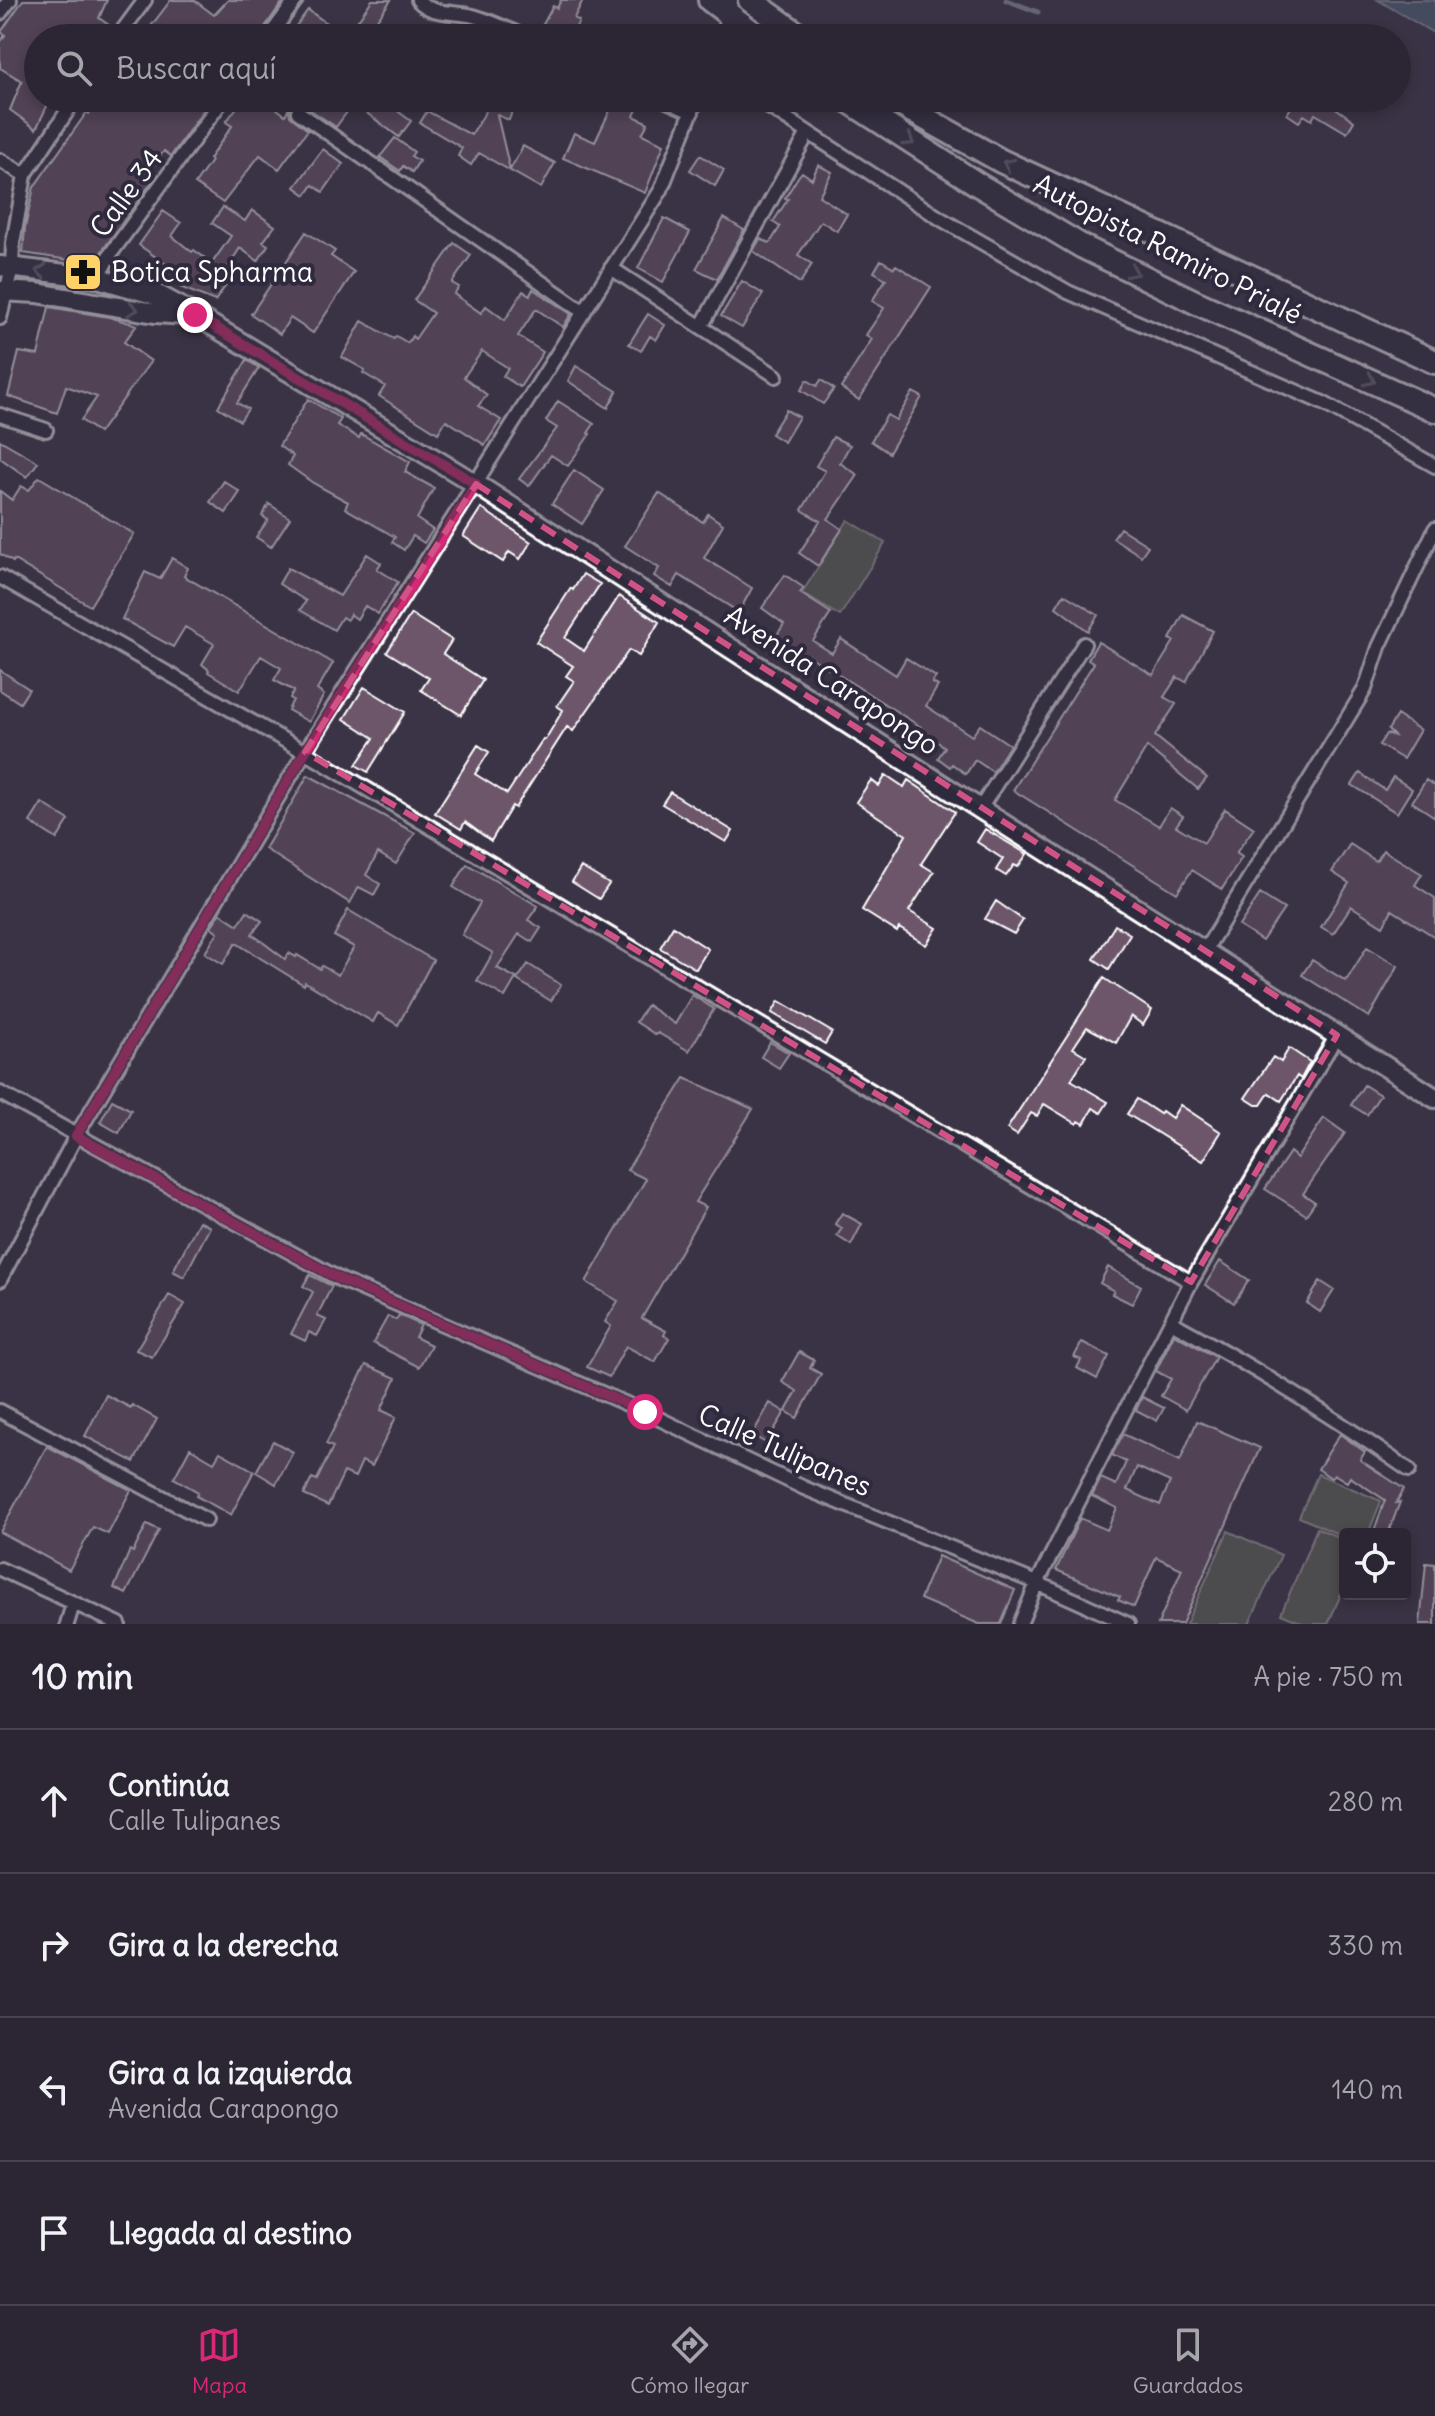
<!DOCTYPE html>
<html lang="es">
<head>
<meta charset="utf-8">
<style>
	body { margin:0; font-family:Delius,sans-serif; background:#383240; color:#f1f3f6 }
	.controls { position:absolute; right:24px; bottom:24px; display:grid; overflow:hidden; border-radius:8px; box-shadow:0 4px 12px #0003 }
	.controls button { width:72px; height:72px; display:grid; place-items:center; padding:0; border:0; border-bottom:2px solid #48434f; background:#2c2634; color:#f1f3f6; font:40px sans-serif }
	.stop { position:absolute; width:24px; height:24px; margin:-18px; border:6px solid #db2777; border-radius:50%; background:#fff }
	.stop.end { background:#db2777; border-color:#fff; box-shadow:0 2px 8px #0008 }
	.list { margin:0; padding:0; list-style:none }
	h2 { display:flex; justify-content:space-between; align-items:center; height:104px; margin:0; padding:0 32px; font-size:34px }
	h2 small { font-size:26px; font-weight:400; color:#a6a5ac }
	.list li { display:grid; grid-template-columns:52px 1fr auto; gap:24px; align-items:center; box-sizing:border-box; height:144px; padding:0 32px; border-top:2px solid #48434f }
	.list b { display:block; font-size:30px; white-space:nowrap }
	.list p { margin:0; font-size:26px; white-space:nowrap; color:#a6a5ac }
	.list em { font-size:26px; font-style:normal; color:#a6a5ac }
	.icon { flex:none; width:44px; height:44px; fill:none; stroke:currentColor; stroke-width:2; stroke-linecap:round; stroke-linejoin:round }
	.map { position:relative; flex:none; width:1435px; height:1624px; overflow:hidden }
	.search { position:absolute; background:#2c2634; box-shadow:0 4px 12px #0003; left:24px; right:24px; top:24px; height:88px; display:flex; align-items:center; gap:20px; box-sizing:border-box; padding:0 28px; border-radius:44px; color:#a6a5ac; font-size:30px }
	.sheet { height:680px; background:#2c2634 }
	nav { display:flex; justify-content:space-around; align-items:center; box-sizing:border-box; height:112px; border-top:2px solid #48434f; background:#2c2634; font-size:22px; color:#a6a5ac }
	nav a { display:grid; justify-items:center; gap:4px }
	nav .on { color:#db2777 }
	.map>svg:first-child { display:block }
	.green { fill:#646759; stroke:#b2b3ac; stroke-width:2 }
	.water { fill:#52677d; stroke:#97a4b1; stroke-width:2 }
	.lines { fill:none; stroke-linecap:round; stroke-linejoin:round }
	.stream { stroke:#97a4b1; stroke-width:5 }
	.building { fill:#6d566b; stroke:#fff; stroke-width:2; fill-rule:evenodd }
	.street-casing { stroke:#fff; stroke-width:18 }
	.secondary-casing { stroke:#fff; stroke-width:24 }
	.highway-casing { stroke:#fff; stroke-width:28 }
	.street { stroke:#2f2a3d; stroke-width:12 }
	.secondary { stroke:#2f2a3d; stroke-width:18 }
	.highway { stroke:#2f2a3d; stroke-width:22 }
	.oneway { stroke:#6d6a77 }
	.route { stroke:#db2777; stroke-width:10 }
	.marked { fill:none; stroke:#d15284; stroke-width:6; stroke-dasharray:16 10; stroke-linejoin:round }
	.labels { text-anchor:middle; stroke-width:8; stroke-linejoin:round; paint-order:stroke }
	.street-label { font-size:28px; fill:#fff; stroke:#2f2a3d }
	.poi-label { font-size:28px; fill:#fff; stroke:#2f2a3d; text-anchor:start }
</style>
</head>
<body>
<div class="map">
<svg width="1435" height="1624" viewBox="0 0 1435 1624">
	<rect width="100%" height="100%" fill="#3b3346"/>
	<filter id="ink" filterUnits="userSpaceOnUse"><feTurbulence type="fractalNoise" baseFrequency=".0125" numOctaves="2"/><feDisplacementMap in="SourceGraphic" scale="16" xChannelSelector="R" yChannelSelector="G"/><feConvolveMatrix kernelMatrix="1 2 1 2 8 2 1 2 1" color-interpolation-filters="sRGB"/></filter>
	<g filter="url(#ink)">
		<path class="green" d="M848,520L885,543L840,616L802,593Z
			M1318,1474L1381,1501L1368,1534H1345V1537L1299,1517Z
			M1317,1528L1345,1540V1585L1328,1624H1305L1281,1614Z
			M1228,1531L1281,1555L1249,1624H1186Z"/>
		<path class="water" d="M1378,0H1435V34Z"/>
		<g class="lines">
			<path class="stream" d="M1006,0L1038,12"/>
		</g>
		<path class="building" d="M23,0H107L99,18L113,28L108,38H38V98H51L36,129L10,110L22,81L0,68V43L5,35L1,32Z
			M171,0H194L214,15L228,0H284L257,38H223L207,26L198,38H142Z
			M372,0H391L364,38H319L308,31L303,38L293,30L308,10L346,37Z
			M561,0H583L574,18L579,21L571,38H561L541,28L553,6L557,8Z
			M101,98H212L171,156L164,151L147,174L154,179L102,251L95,264L23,253L25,228L34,187L87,112L89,114Z
			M244,98H263L285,115L295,98H300L311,105L316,98L326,104L330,98H345L353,104L336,127L303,105L294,104L289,110L290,116L308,130L301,139L279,169L260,155L223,203L195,184L211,161L209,159L232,126L226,122Z
			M374,98H380L411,121L399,137L364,111Z
			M490,98H517L509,120L497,115L510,170L523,146L555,163L541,188L479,153L471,165L458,156L462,148L420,123L427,111L471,135L483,116Z
			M616,98H642L634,116L648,123L642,134L664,144L645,193L563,158L574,133L595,142Z
			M1297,98H1305L1315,104L1318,99L1329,106L1330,104L1354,121L1347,133L1315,114L1312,120L1304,115L1299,122L1287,114Z
			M395,138L414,152L411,156L419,161L412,172L403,166L400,171L380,157Z
			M323,149L343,164L323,192L313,185L306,195L295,187Z
			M700,155L724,170L715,186L690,170Z
			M818,165L832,172L819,196L847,214L837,231L821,221L798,255L812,264L800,283L753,251L760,239L770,243L780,227L773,222L788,199L785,198L798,177L802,172L812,179Z
			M223,207L245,221L252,210L275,226L263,242L268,245L258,261L240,248L224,273L231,278L215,301L180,287L186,279L176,274L177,272L139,245L163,211L181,223L172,236L192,252L194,250L212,263L231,236L212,223Z
			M664,218L690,232L663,282L638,268Z
			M724,218L744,230L717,279L696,269Z
			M306,232L335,251L331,256L354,272L313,333L290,318L280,334L251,314Z
			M454,243L471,255L452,283L459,287L454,294L481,313L486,306L505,320L523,291L530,295L533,289L571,314L563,327L536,309L518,336L543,352L520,387L503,376L508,368L482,351L464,377L487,395L478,406L501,420L485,445L446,420L438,433L379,396L385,386L363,373L365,370L342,357L362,321L394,339L396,336L408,343L412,336L415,339L433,313L414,300Z
			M881,260L894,268L896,265L931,287L859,400L841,388L872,339L866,335L884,308L872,301L886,279L874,272Z
			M742,281L763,294L742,328L721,316Z
			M49,307L109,317L137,325L124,342L151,361L99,433L81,420L97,397L66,386L57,413L8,396L19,352L38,355Z
			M648,314L665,325L656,340L650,336L641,351L629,344Z
			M247,360L259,368L237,403L248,409L240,421L218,407Z
			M576,366L617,391L608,408L568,381Z
			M807,380L817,386L821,380L834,389L823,404L801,390Z
			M913,392L922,397L889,453L871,441L887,415L896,420Z
			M308,399L341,419L337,425L359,438L361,434L410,462L405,472L434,488L417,519L433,530L424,543L413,536L404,550L392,542L395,537L345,508L348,502L313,483L288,465L293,456L279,446Z
			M558,401L594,424L588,433L590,434L568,466L551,455L529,486L519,479L557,428L546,421Z
			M786,410L799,417L784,442L771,434Z
			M833,437L850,445L840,463L858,475L828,519L842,529L818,566L799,553L820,521L802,510L825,471L816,466Z
			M0,440L38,462L27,477L0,458Z
			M574,470L604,490L582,524L552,504Z
			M39,477L134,534L90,606L14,560L13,562L0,554V491L12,500L21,486L29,490Z
			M224,481L240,492L226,513L210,502Z
			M659,493L703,522L708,514L723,524L704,558L752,588L739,612L679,575L672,587L654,576L659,568L625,546Z
			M269,504L290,518L271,547L256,537L268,520L262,516Z
			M481,508L531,542L520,559L509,552L503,562L463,536Z
			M1120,528L1148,546L1141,556L1113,538Z
			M367,554L381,563L377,569L398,582L378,614L365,606L357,619L350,614L347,620L342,617L334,630L300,610L306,601L279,584L288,568L340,596Z
			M172,558L188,568L184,576L333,663L317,690L324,695L309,722L288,710L293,700L290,698L294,691L274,680L281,668L261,656L239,691L208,672L209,670L202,664L214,644L185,627L173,647L122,619L145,572L160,579Z
			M583,574L600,584L565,638L584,651L619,596L659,622L639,656L629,650L573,731L567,727L515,808L512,806L491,841L465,822L461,829L435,813L478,745L489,752L475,774L507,794L543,739L545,740L563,710L557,706L574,681L566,676L573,666L536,642L571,588L573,590Z
			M785,575L804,588L800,593L831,613L813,641L832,653L841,639L896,675L906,658L936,677L932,683L938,686L926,706L972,736L980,725L1010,745L993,772L975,760L966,774L952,764L950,767L938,758L945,747L919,730L921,727L809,656L805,661L773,641L784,624L762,608Z
			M1064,594L1098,615L1088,631L1056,607Z
			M411,614L452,640L443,654L483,680L461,715L421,690L429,678L387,652Z
			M1183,615L1213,631L1186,682L1177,677L1164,697L1176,704L1155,736L1207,778L1198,789L1147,747L1115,800L1159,826L1170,808L1183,816L1176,826L1204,843L1225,809L1254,828L1236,853L1242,857L1222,889L1192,870L1177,893L1013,790L1094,663L1088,659L1098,642L1153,675L1174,641L1170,639Z
			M0,670L29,689L20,703L0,690Z
			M364,687L405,712L368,772L356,765L374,738L344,719Z
			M1397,715L1420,730L1403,759L1379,745L1386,734L1394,736L1388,730Z
			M1360,773L1385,790L1393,777L1412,789L1397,813L1352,785Z
			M308,775L415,833L396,864L378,853L366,875L380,884L374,895L359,887L350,903L265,849Z
			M886,775L904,787L908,780L955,812L921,864L934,872L909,911L937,928L926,945L899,928L897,932L862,910L906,835L856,802L871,780L879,786Z
			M1426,780L1435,786V817L1412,802Z
			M670,792L733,831L726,842L662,804Z
			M42,803L69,820L57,839L30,822Z
			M985,829L1027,854L1018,867L1014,865L1006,876L996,870L1003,859L977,842Z
			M1350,844L1376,861L1383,850L1422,874L1415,885L1435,898V937L1392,910L1383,926L1351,906L1333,934L1321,927L1349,883L1332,872Z
			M467,864L538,906L528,920L541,928L532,942L519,934L497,968L516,978L505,997L477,981L493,953L462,935L480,903L453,887Z
			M581,867L609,884L599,899L572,882Z
			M1260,894L1284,909L1262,941L1239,926Z
			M996,901L1023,920L1014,934L985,919Z
			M348,910L433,960L398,1025L378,1013L373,1022L305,982L304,985L236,943L223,964L205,953L218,932L211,927L220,913L238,925L247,911L262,921L252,934L285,959L289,953L296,957L297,955L320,969L322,966L338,975L354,947L334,936Z
			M1115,925L1130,934L1109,969L1094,959Z
			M673,926L708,949L696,969L660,948Z
			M1367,947L1398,966L1369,1017L1302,975L1312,960L1346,981Z
			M528,964L561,985L551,1001L517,980Z
			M1104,978L1152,1010L1143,1025L1131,1016L1116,1043L1087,1027L1073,1048L1086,1056L1071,1080L1108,1102L1101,1113L1093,1108L1084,1124L1079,1121L1077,1124L1044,1104L1037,1116L1031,1113L1017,1135L1007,1129Z
			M692,995L714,1009L689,1051L658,1033L656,1035L636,1022L647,1005L675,1024Z
			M779,1001L832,1032L825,1044L772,1013Z
			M770,1042L789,1053L779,1068L761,1057Z
			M1289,1048L1310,1062L1301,1079L1297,1076L1281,1101L1269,1093L1261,1105H1256L1245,1098L1273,1057L1281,1062Z
			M685,1078L753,1109L695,1202L706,1207L642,1318L666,1331L664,1335L669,1338L655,1362L626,1346L609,1377L587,1367L611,1326L605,1322L618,1301L586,1282L646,1179L627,1170Z
			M1364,1085L1380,1095L1367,1115L1351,1105Z
			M1137,1099L1160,1114L1162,1111L1172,1118L1180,1105L1221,1132L1203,1161L1127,1114Z
			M112,1100L131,1110L119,1133L100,1122Z
			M1324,1118L1345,1133L1303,1194L1315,1202L1306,1215L1265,1189L1290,1152L1297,1158Z
			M842,1213L862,1224L851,1245L837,1236L842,1228L835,1224Z
			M199,1221L210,1227L184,1277L173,1271Z
			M1220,1261L1249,1280L1234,1303L1205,1285Z
			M1108,1267L1141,1286L1132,1304L1112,1294L1114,1291L1100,1283Z
			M310,1275L332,1286L317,1316L326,1320L317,1336L309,1332L305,1341L291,1334L313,1292L303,1286Z
			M1320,1281L1334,1290L1320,1312L1307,1303Z
			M169,1295L185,1304L152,1357L136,1350Z
			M399,1315L421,1325L415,1337L431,1345L419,1367L373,1343L388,1316L396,1320Z
			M1174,1334L1216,1357L1186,1410L1161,1396L1171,1379L1156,1371Z
			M1082,1342L1109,1356L1097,1379L1077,1368L1081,1360L1074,1357Z
			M799,1352L814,1360L810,1368L821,1374L797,1418L786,1411L797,1391L782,1382Z
			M366,1365L396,1378L381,1410L396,1417L372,1466L362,1461L355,1477L344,1472L328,1506L304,1495L312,1478L317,1480L333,1447L326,1444Z
			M106,1395L131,1408L132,1405L157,1419L134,1462L85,1436Z
			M1142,1397L1164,1408L1157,1421L1136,1410Z
			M770,1403L785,1412L766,1443L752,1435Z
			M1197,1421L1260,1448L1182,1624H1158L1182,1569L1156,1557L1134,1607L1118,1600L1120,1597L1056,1570L1080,1518L1107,1530L1117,1508L1092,1496L1101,1478L1116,1485L1126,1462L1112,1455L1123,1434L1180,1461ZM1137,1467L1170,1482L1160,1505L1127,1490Z
			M1340,1434L1365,1452L1360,1460L1404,1489L1396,1503L1400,1502L1388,1534H1373L1385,1500L1350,1477L1347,1482L1334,1474L1331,1478L1318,1469Z
			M273,1441L293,1452L276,1484L256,1472Z
			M47,1446L131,1490L108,1534L93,1527L69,1570L0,1532Z
			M190,1448L214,1462L220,1452L254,1471L231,1515L196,1496L198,1492L174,1478Z
			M147,1524L159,1530L126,1594L114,1588L130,1550L133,1552Z
			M938,1556L1015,1590L1001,1624H979L920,1599Z
			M1426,1563L1435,1564V1624H1420Z"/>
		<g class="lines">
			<g class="street-casing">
				<path id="street" d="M418,0C432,16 454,11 473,16C491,21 510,30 527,38
					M0,13L10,0
					M117,38L145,0
					M268,38L296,0
					M721,38L729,16L731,0
					M660,98L692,112
					M755,98L941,219L1068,292L1323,403L1435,466
					M298,112L584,312
					M0,160L25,175
					M611,268L776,376
					M98,278L109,256L224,98
					M0,318L12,267L13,243L25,175L76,98
					M701,327L808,133
					M0,415L46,430
					M0,577L305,752L1191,1282
					M980,809L1084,644
					M1204,952L1365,689L1379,647L1435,529
					M0,1093L341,1280L645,1412L804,1488L1037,1583L1128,1624
					M0,1280L76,1136L305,752L661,190L697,98
					M1171,1322C1254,1367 1332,1416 1409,1470
					M0,1411L206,1520
					M0,1569L119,1624
					M67,1624L73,1604
					M1020,1624L1037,1583L1191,1282L1337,1035"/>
			</g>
			<g class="secondary-casing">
				<path id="secondary" d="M0,266L98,278L160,296L195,315L476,484L980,809L1435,1098
					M0,291L37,293L155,313L188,315"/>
			</g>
			<g class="highway-casing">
				<path id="highway" d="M710,0L760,38
					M750,0L803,38
					M844,98L977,184L1083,247L1195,302L1435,410
					M889,98L1001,161L1435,362"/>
			</g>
			<use href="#street" class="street"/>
			<use href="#secondary" class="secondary"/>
			<use href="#highway" class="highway"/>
		</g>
		<defs><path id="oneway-chevron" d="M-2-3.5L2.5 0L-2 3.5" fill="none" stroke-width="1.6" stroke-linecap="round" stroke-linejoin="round" transform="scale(2)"/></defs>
		<g class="oneway">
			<use href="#oneway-chevron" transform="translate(909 141) rotate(33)"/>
			<use href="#oneway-chevron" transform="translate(1008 164) rotate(-154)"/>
			<use href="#oneway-chevron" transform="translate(41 271) rotate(-173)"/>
			<use href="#oneway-chevron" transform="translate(1133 272) rotate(26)"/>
			<use href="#oneway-chevron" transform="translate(133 309) rotate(9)"/>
			<use href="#oneway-chevron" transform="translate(1370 380) rotate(24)"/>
		</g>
	</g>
	<g class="lines" filter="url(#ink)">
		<path class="route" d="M195,315L476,484L305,752L76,1136L341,1280L645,1412"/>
	</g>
	<path d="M0 0H1435V1624H0ZM476,484L1337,1035L1191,1282L305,752Z" fill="#3b3346" fill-opacity=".55" fill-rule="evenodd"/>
	<path class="marked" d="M476,484L1337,1035L1191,1282L305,752Z"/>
	<defs>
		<g id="pharmacy-square" transform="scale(2)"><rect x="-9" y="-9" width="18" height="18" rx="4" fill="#ffd166" stroke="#2f2a3d"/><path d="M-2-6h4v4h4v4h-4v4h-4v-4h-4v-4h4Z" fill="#111"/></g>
	</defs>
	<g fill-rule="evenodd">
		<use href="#pharmacy-square" x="83" y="272"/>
	</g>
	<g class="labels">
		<g class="street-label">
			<text transform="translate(126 193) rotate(-54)" y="10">Calle 34</text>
			<text transform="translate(1168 249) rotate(27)" y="10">Autopista Ramiro Prialé</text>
			<text transform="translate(832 680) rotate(33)" y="10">Avenida Carapongo</text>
			<text transform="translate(785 1450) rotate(24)" y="10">Calle Tulipanes</text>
		</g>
		<g class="poi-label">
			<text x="111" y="282">Botica Spharma</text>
		</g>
	</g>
</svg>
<div class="controls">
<button><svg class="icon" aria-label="locate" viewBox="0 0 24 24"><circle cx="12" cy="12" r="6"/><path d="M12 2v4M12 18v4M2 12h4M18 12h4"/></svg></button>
</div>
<div class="stop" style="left:645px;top:1412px"></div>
<div class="stop end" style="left:195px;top:315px"></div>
<div class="search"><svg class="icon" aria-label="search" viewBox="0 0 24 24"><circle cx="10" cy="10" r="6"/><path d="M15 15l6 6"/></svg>Buscar aquí</div>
</div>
<section class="sheet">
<h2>10 min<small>A pie · 750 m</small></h2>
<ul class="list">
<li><svg class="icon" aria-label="ahead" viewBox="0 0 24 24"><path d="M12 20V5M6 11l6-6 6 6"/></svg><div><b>Continúa</b><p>Calle Tulipanes</p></div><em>280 m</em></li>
<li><svg class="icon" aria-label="right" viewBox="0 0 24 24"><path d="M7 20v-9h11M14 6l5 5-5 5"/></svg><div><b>Gira a la derecha</b></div><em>330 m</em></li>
<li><svg class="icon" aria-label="left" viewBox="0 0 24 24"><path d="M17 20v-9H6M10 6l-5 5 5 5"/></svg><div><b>Gira a la izquierda</b><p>Avenida Carapongo</p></div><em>140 m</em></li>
<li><svg class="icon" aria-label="arrive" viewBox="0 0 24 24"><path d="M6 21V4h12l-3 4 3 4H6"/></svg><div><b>Llegada al destino</b></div></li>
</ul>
</section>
<nav>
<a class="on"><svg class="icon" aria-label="map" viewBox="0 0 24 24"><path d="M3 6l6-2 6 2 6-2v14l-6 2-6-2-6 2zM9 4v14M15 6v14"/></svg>Mapa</a>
<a><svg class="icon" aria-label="directions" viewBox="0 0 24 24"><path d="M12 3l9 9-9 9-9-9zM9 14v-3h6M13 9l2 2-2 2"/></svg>Cómo llegar</a>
<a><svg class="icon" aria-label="saved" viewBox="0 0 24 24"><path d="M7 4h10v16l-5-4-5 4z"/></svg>Guardados</a>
</nav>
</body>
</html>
